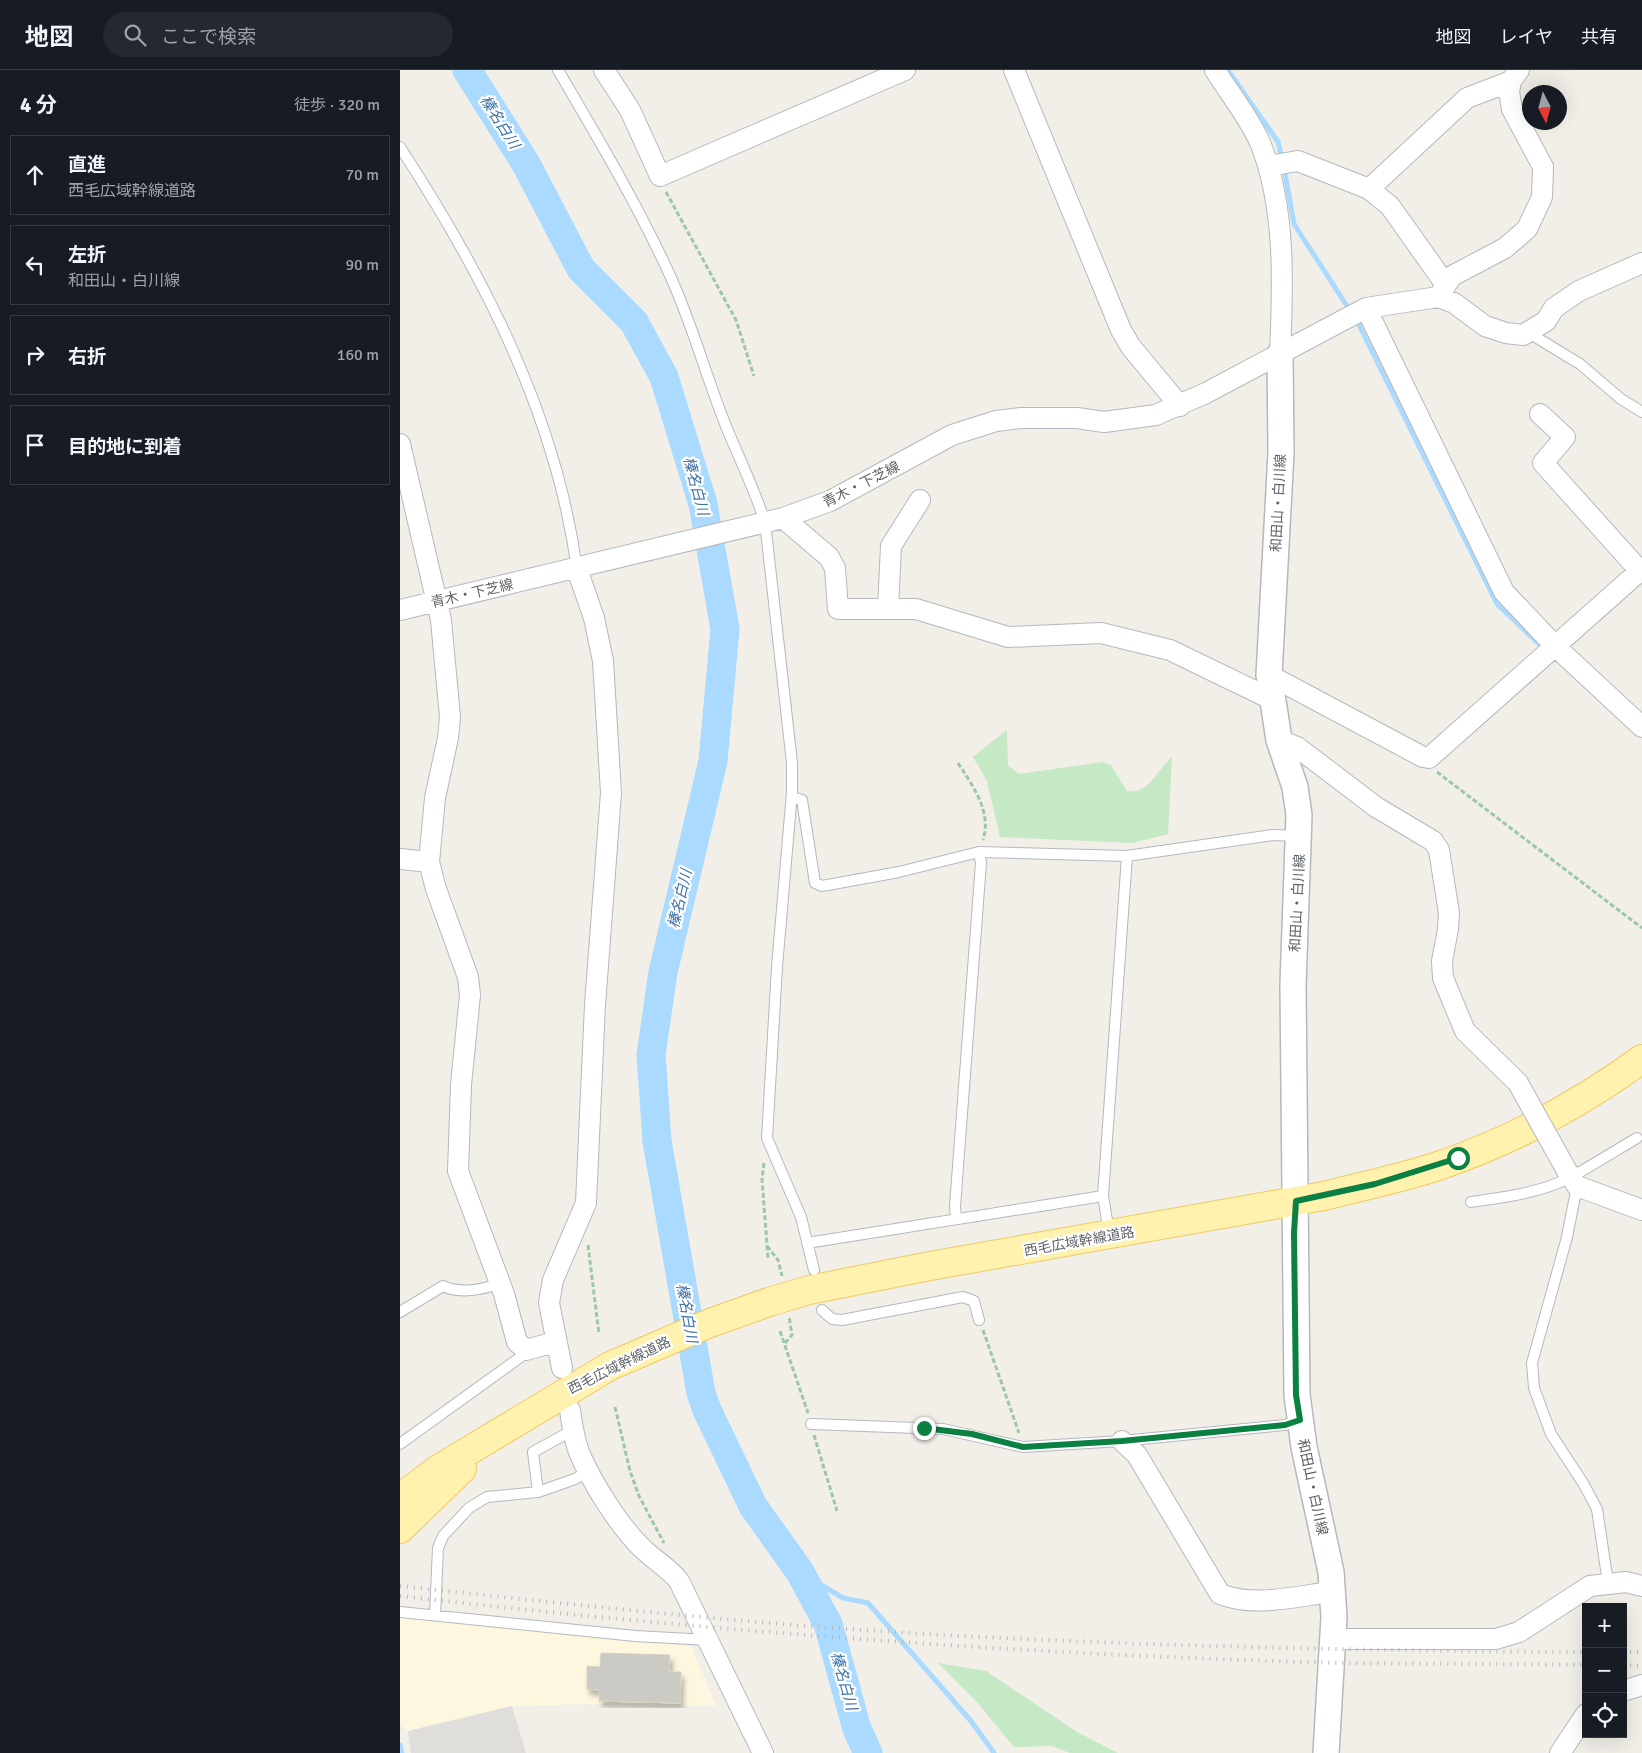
<!DOCTYPE html>
<html lang="ja">
<head>
<meta charset="utf-8">
<style>
	body { margin:0; font-family:Signika,"Noto Sans JP",sans-serif; background:#242831; color:#f1f3f6 }
	.controls { position:absolute; right:15px; bottom:15px; display:grid; overflow:hidden; border-radius:0px; box-shadow:0 5px 20px #0002 }
	.controls button { width:45px; height:45px; display:grid; place-items:center; padding:0; border:0; border-bottom:1px solid #363941; background:#171b24; color:#f1f3f6; font:25px sans-serif }
	.compass { position:absolute; left:1122px; top:15px; width:45px; height:45px; border-radius:50%; background:#171b24; box-shadow:0 5px 20px #0002; rotate:174deg }
	.stop { position:absolute; width:15px; height:15px; margin:-11px; border:4px solid #0b8043; border-radius:50%; background:#fff }
	.stop.end { background:#0b8043; border-color:#fff; box-shadow:0 1px 5px #0008 }
	.list { margin:0; padding:0; list-style:none }
	h2 { display:flex; justify-content:space-between; align-items:center; height:65px; margin:0; padding:0 20px; font-size:21px }
	h2 small { font-size:16px; font-weight:400; color:#9ea1a6 }
	.list li { display:grid; grid-template-columns:32px 1fr auto; gap:15px; align-items:center; box-sizing:border-box; height:80px; margin:0 10px 10px; padding:0 10px; border:1px solid #363941; border-radius:0px }
	.list b { display:block; font-size:19px; white-space:nowrap }
	.list p { margin:0; font-size:16px; white-space:nowrap; color:#9ea1a6 }
	.list em { font-size:16px; font-style:normal; color:#9ea1a6 }
	.icon { flex:none; width:28px; height:28px; fill:none; stroke:currentColor; stroke-width:2; stroke-linecap:round; stroke-linejoin:round }
	.map { position:relative; flex:none; width:1242px; height:1683px; overflow:hidden }
	header { display:flex; align-items:center; gap:30px; box-sizing:border-box; height:70px; padding:0 25px; background:#171b24; border-bottom:1px solid #363941 }
	header strong { font-size:24px }
	nav { display:flex; gap:28px; margin-inline-start:auto; font-size:18px }
	.search { width:350px; height:45px; background:#242831; display:flex; align-items:center; gap:12px; box-sizing:border-box; padding:0 18px; border-radius:28px; color:#9ea1a6; font-size:19px }
	main { display:flex }
	aside { flex:1; background:#171b24 }
	.map>svg:first-child { display:block }
	.commercial { fill:#fef7e0 }
	.industrial { fill:#e0deda }
	.green { fill:#c5e8c5 }
	.lines { fill:none; stroke-linecap:round; stroke-linejoin:round }
	.stream { stroke:#aadaff; stroke-width:5 }
	.river { stroke:#aadaff; stroke-width:29 }
	.building { fill:#cccac5; stroke:#d6d1c6; filter:url(#shadow) }
	.service-casing { stroke:#b5b8bc; stroke-width:12 }
	.minor-casing { stroke:#b5b8bc; stroke-width:22 }
	.tertiary-casing { stroke:#b5b8bc; stroke-width:28 }
	.primary-casing { stroke:#f2c960; stroke-width:30 }
	.path { stroke:#9cc7a9; stroke-width:3; stroke-dasharray:5 2.5; stroke-linecap:butt }
	.service { stroke:#fff; stroke-width:10 }
	.minor { stroke:#fff; stroke-width:20 }
	.tertiary { stroke:#fff; stroke-width:25 }
	.primary { stroke:#fff2af; stroke-width:28 }
	.rail { stroke:#b6b7b8; stroke-width:4; stroke-dasharray:1 6; stroke-linecap:butt }
	.minor-bridge-casing { stroke:#b5b8bc; stroke-width:22; stroke-linecap:butt }
	.minor-bridge { stroke:#fff; stroke-width:20 }
	.route { stroke:#0b8043; stroke-width:6 }
	.labels { text-anchor:middle; stroke-width:4.5; stroke-linejoin:round; paint-order:stroke }
	.street-label { font-size:14px; fill:#5f6368; stroke:#fff }
	.water-label { font-size:15px; font-style:italic; fill:#4174aa; stroke:#fff }
</style>
</head>
<body>
<header>
<strong>地図</strong>
<div class="search"><svg class="icon" aria-label="search" viewBox="0 0 24 24"><circle cx="10" cy="10" r="6"/><path d="M15 15l6 6"/></svg>ここで検索</div>
<nav><a>地図</a><a>レイヤ</a><a>共有</a></nav>
</header>
<main>
<aside>
<h2>4 分<small>徒歩 · 320 m</small></h2>
<ul class="list">
<li><svg class="icon" aria-label="ahead" viewBox="0 0 24 24"><path d="M12 20V5M6 11l6-6 6 6"/></svg><div><b>直進</b><p>西毛広域幹線道路</p></div><em>70 m</em></li>
<li><svg class="icon" aria-label="left" viewBox="0 0 24 24"><path d="M17 20v-9H6M10 6l-5 5 5 5"/></svg><div><b>左折</b><p>和田山・白川線</p></div><em>90 m</em></li>
<li><svg class="icon" aria-label="right" viewBox="0 0 24 24"><path d="M7 20v-9h11M14 6l5 5-5 5"/></svg><div><b>右折</b></div><em>160 m</em></li>
<li><svg class="icon" aria-label="arrive" viewBox="0 0 24 24"><path d="M6 21V4h12l-3 4 3 4H6"/></svg><div><b>目的地に到着</b></div></li>
</ul>
</aside>
<div class="map">
<svg width="1242" height="1683" viewBox="0 0 1242 1683">
	<defs>
		<filter id="shadow"><feDropShadow dx="3" dy="5.5" stdDeviation="2.5" flood-color="#0004"/></filter>
	</defs>
	<rect width="100%" height="100%" fill="#f1efe8"/>
	<path class="commercial" d="M0,1547L291,1576L316,1636L188,1634L112,1636L8,1661L0,1655Z"/>
	<path class="industrial" d="M112,1636L126,1683H11L8,1661Z"/>
	<path class="green" d="M607,660L608,695L619,704L703,692L711,695L727,721C749,725 757,700 772,687L768,764L732,773L600,767L587,711L573,687Z
		M538,1593L586,1601L677,1662L718,1683H670L652,1676L614,1677L577,1632Z"/>
	<g class="lines">
		<path class="stream" d="M828,0L878,72L882,90
			M884,98L894,154L947,236
			M957,251L1097,534L1139,574
			M400,1502L443,1528L468,1533L571,1651L594,1683
			M0,1675L2,1683"/>
		<path class="river" d="M67,0L126,94L181,199L234,252L264,307L303,434L325,559L313,691L263,902L251,985L257,1071L301,1323L307,1340L353,1436L400,1502L428,1554L457,1659L468,1683"/>
	</g>
	<path class="building" d="M201,1583L270,1585L269,1602H281L280,1633L199,1631L200,1620L187,1619V1596L200,1597Z"/>
	<g class="lines">
		<g class="service-casing">
			<path id="service" d="M158,0C196,65 235,130 267,199C292,251 306,308 328,361C341,392 355,421 365,452L392,693V722L377,897L367,1068L401,1147L414,1200
				M0,77C84,206 156,345 177,499
				M1129,263L1180,294L1221,329L1242,342
				M392,727L402,730L415,813L422,816L499,802L579,782
				M1177,1116L1167,1167L1132,1293L1134,1318L1151,1364L1183,1413L1197,1439L1208,1513
				M1071,1132C1104,1127 1141,1123 1171,1107C1193,1095 1215,1081 1237,1068
				M556,1149L555,1136L581,793L579,782L727,786L873,765L899,766
				M709,1162L703,1126L727,786
				M407,1173L703,1126
				M422,1240L432,1249L442,1250L563,1227L574,1231L579,1250
				M0,1242L43,1216C60,1224 83,1220 100,1213
				M411,1354L543,1359L623,1377L722,1371L885,1355L900,1350
				M0,1374L122,1286L126,1280
				M138,1422L133,1382L173,1360
				M0,1542L235,1566L309,1570
				M35,1545L38,1478L43,1466L69,1438L87,1427L138,1422L175,1409L188,1401"/>
		</g>
		<g class="minor-casing">
			<path id="minor" d="M204,0L230,40L260,106L505,0
				M614,0L721,260L731,277L780,336
				M815,0C829,23 851,50 861,75C886,139 883,216 880,284
				M868,96L898,91L969,119L1067,28L1111,11
				M969,119L990,136L1046,215
				M1038,227L1052,206L1105,178L1127,159L1142,127L1143,97L1112,39L1109,22L1111,11L1119,0
				M966,238L1104,522L1156,577L1242,657
				M1140,344L1165,367L1143,393L1240,501
				M0,374L41,550L50,647L48,668L35,728L29,792L36,819L68,907L70,925L61,1015L58,1101L104,1224L117,1272L126,1280L155,1272
				M383,448L429,487L435,498L438,539H516L608,567L701,563L770,580L871,629
				M488,538L491,476L520,430
				M0,540L383,448L430,431L552,365L596,351L621,348H677L704,352L756,345L806,323L966,238L1038,227L1054,233L1085,256L1106,263L1123,265L1146,251L1154,238L1179,221L1242,193
				M869,605L1023,687L1029,688L1242,499
				M879,670L897,677L976,737L1033,771L1039,780L1049,843L1048,859L1042,891L1043,908L1065,961L1118,1013
				M0,789L29,792
				M1167,1101L1177,1116L1242,1140
				M162,1298L149,1233L153,1210L186,1133L195,935L211,723L203,591L194,548L177,499
				M170,1340C172,1354 174,1369 179,1382C191,1411 219,1456 242,1478C254,1490 269,1498 279,1511L363,1683
				M722,1371L737,1385L820,1524C855,1538 896,1526 932,1522
				M933,1569H1096L1119,1562L1190,1516L1226,1512L1242,1516
				M1223,1621L1242,1615
				M1160,1683L1186,1644"/>
		</g>
		<g class="tertiary-casing">
			<path id="tertiary" d="M880,284L881,383L869,605L879,670L895,717L899,745L893,915L897,1325L904,1377L931,1502L934,1547L926,1683"/>
		</g>
		<g class="primary-casing">
			<path id="primary" d="M0,1428L40,1398L210,1296L310,1253L369,1232L409,1220L530,1196L924,1126C963,1116 1003,1108 1041,1095C1114,1070 1180,1034 1242,989
				M0,1459L62,1399"/>
		</g>
		<path class="path" d="M266,122L336,250L354,306
			M558,693C573,716 592,742 583,770
			M1037,702L1242,858
			M364,1093L362,1109L368,1188
			M188,1175L199,1264
			M367,1176L378,1190L382,1206
			M583,1260L619,1363
			M380,1261L408,1343
			M385,1273L392,1265L389,1246
			M215,1337L230,1401L239,1426L264,1473
			M414,1365L437,1441"/>
		<use href="#service" class="service"/>
		<use href="#minor" class="minor"/>
		<use href="#tertiary" class="tertiary"/>
		<use href="#primary" class="primary"/>
		<path class="rail" d="M0,1516C194,1537 388,1558 583,1567C784,1577 985,1581 1186,1582
			M0,1526C281,1558 563,1580 845,1590C959,1595 1072,1593 1186,1595
			M1223,1582H1242
			M1223,1595L1242,1596"/>
		<g class="minor-bridge-casing">
			<path id="minor-bridge" d="M1118,1013L1167,1101"/>
		</g>
		<use href="#minor-bridge" class="minor-bridge"/>
	</g>
	<g class="lines">
		<path class="route" d="M524,1358L572,1364L623,1377L722,1371L885,1355L900,1350L896,1325L894,1163L896,1131L975,1114L1058,1088"/>
	</g>
	<g class="labels">
		<g class="street-label">
			<text transform="translate(461 414) rotate(-27)" y="5">青木・下芝線</text>
			<text transform="translate(878 433) rotate(-87)" y="5">和田山・白川線</text>
			<text transform="translate(72 523) rotate(-13)" y="5">青木・下芝線</text>
			<text transform="translate(897 833) rotate(-87)" y="5">和田山・白川線</text>
			<text transform="translate(679 1171) rotate(-10)" y="5">西毛広域幹線道路</text>
			<text transform="translate(219 1295) rotate(-26)" y="5">西毛広域幹線道路</text>
			<text transform="translate(913 1417) rotate(78)" y="5">和田山・白川線</text>
		</g>
		<g class="water-label">
			<text transform="translate(100 52) rotate(58)" y="5">榛名白川</text>
			<text transform="translate(296 416) rotate(75)" y="5">榛名白川</text>
			<text transform="translate(280 829) rotate(-77)" y="5">榛名白川</text>
			<text transform="translate(287 1243) rotate(80)" y="5">榛名白川</text>
			<text transform="translate(444 1611) rotate(74)" y="5">榛名白川</text>
		</g>
	</g>
</svg>
<div class="controls">
<button>+</button>
<button>−</button>
<button><svg class="icon" aria-label="locate" viewBox="0 0 24 24"><circle cx="12" cy="12" r="6"/><path d="M12 2v4M12 18v4M2 12h4M18 12h4"/></svg></button>
</div>
<svg class="compass" viewBox="-18 -18 36 36"><path d="M0-13l5 13h-10z" fill="#e53935"/><path d="M0 13l5-13h-10z" fill="#9ea1a6"/></svg>
<div class="stop" style="left:1058px;top:1088px"></div>
<div class="stop end" style="left:524px;top:1358px"></div>
</div>
</main>
</body>
</html>
